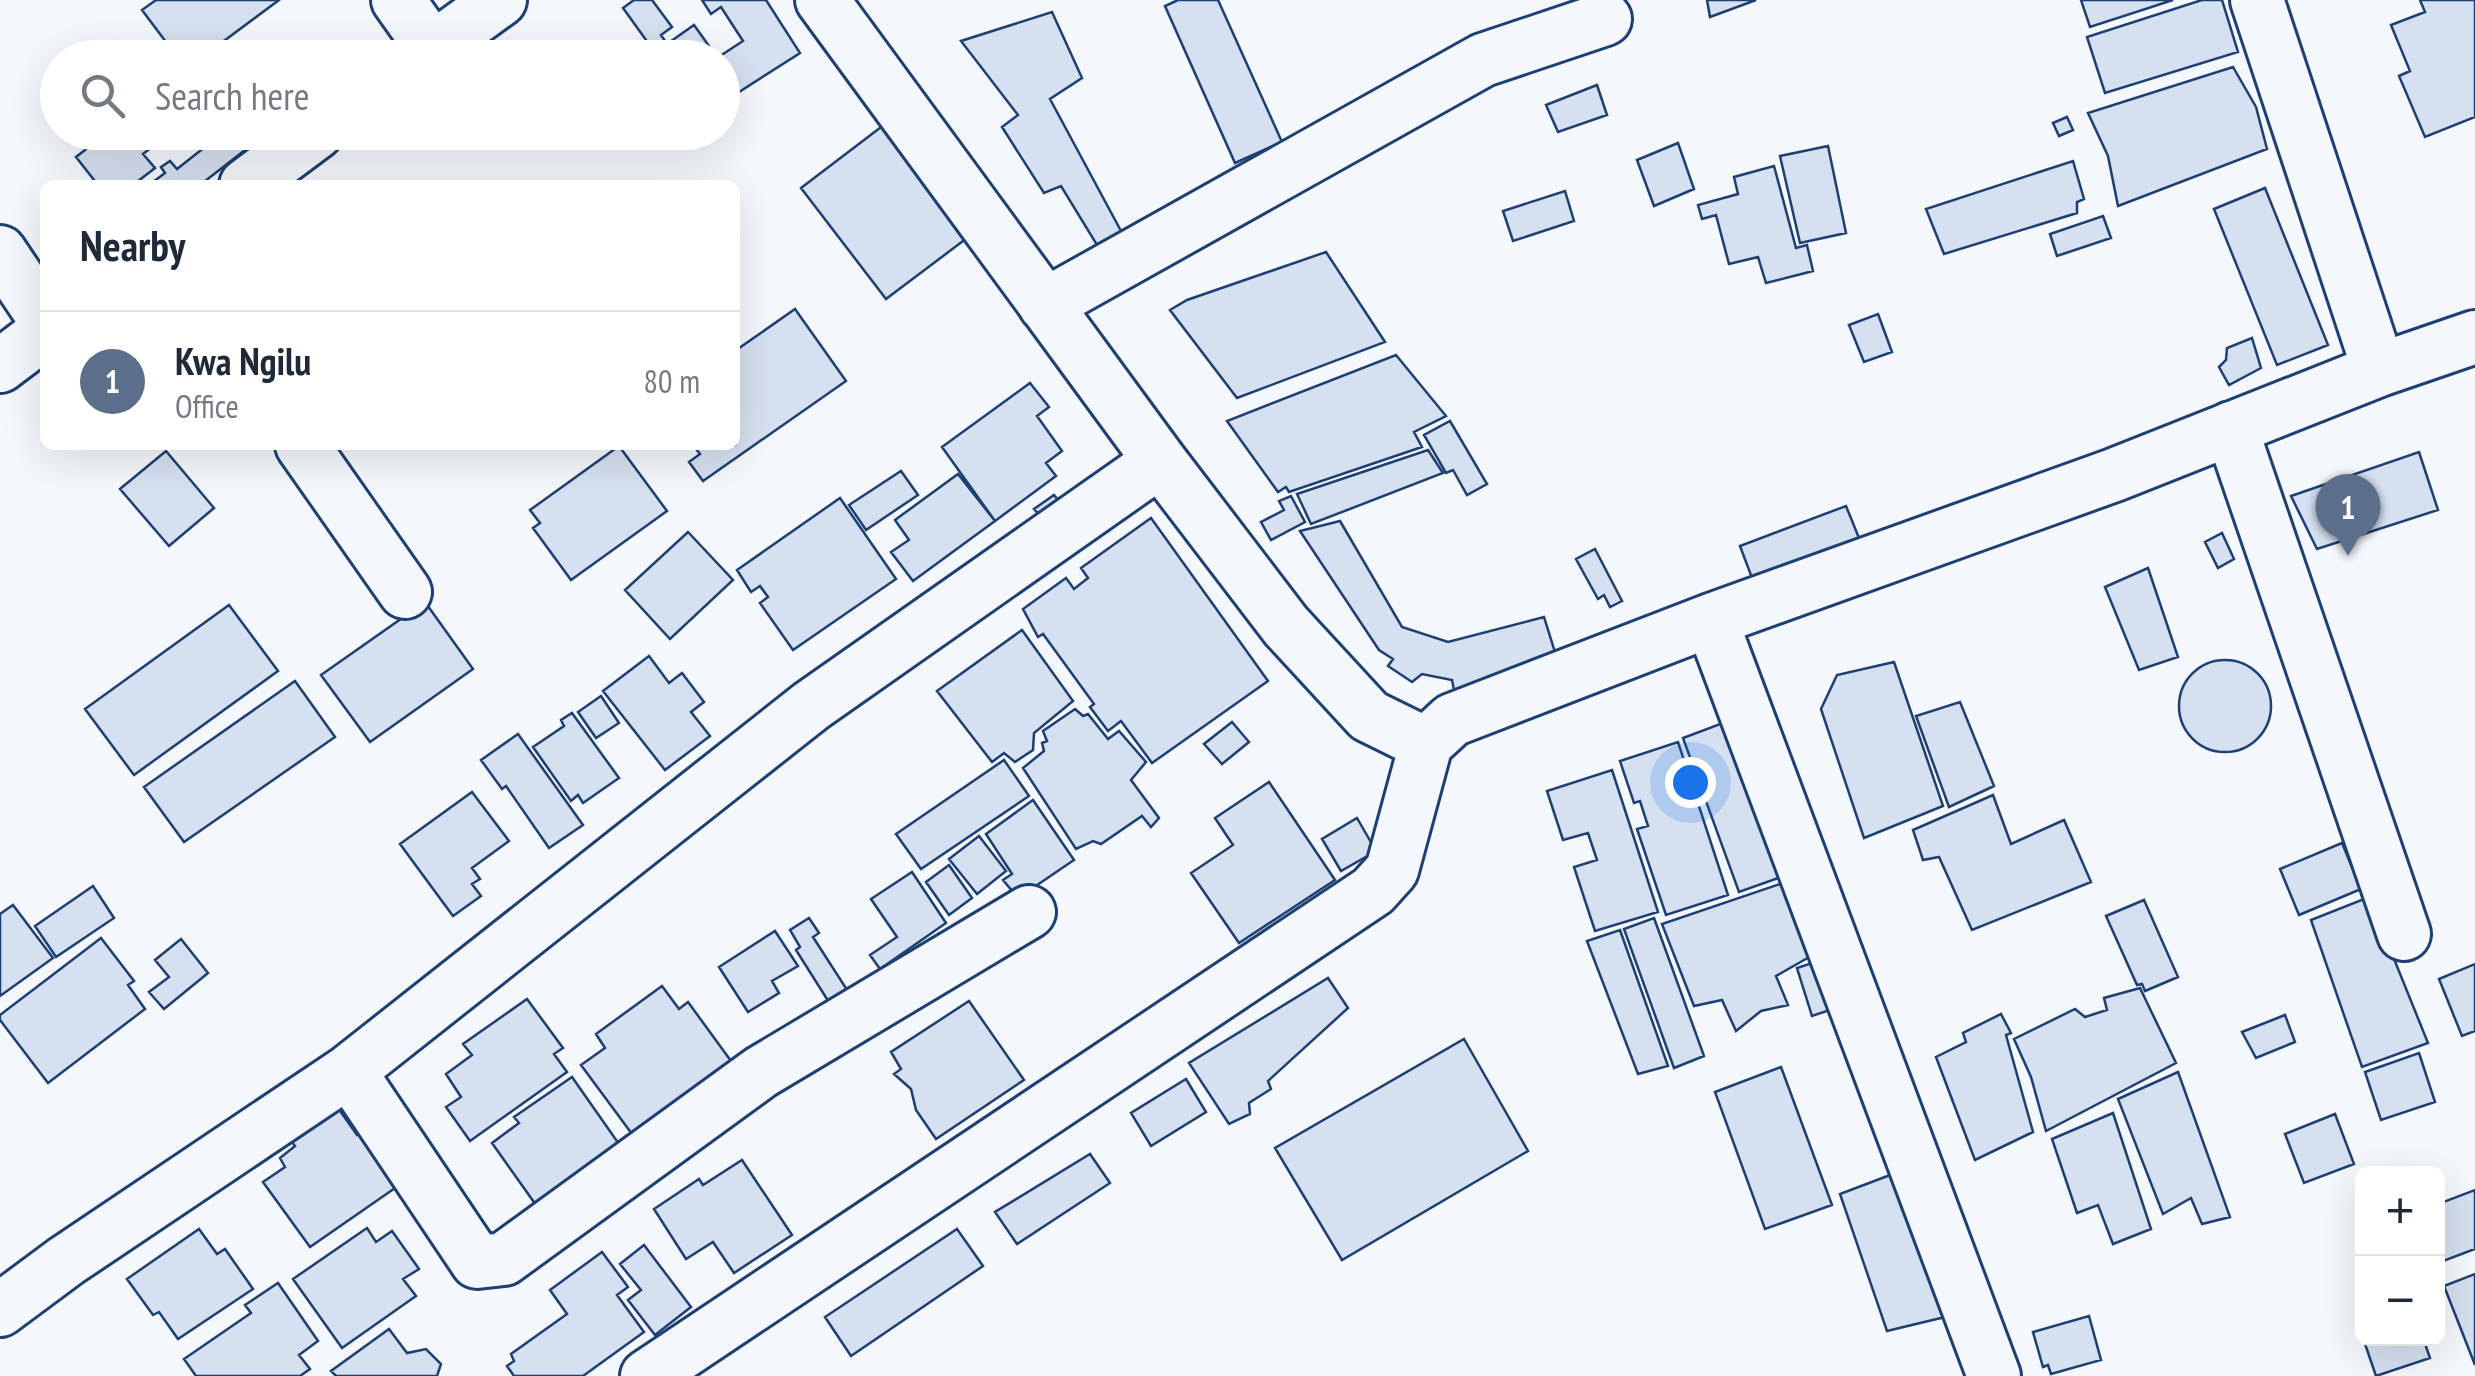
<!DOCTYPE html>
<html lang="en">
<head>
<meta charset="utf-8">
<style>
	body { margin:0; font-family:"PT Sans Narrow",sans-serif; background:#f6f6f7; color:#1f2937 }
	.controls { position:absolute; right:30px; bottom:30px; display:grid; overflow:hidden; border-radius:15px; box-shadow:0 10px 40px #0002 }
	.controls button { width:90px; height:90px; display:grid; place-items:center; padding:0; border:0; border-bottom:2px solid #e0e1e3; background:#fff; color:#1f2937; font:50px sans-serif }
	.you { position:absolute; left:1690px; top:782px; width:35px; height:35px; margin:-25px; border:8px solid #fff; border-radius:50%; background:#1a73e8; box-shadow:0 0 0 15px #1a73e833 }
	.badge { display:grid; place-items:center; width:65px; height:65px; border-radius:50%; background:#0b8043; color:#fff; font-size:32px; font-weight:700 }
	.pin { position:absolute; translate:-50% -82px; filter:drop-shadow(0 2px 5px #0008) }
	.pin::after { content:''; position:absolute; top:52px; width:35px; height:30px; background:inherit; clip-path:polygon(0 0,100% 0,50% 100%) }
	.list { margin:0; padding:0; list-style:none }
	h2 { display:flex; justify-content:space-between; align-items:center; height:130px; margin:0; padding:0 40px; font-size:42px }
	h2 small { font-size:32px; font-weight:400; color:#747a83 }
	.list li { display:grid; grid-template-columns:65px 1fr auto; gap:30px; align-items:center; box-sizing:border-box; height:140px; padding:0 40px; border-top:2px solid #e0e1e3 }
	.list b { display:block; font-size:38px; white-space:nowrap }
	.list p { margin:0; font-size:32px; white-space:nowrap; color:#747a83 }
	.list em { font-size:32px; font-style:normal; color:#747a83 }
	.icon { flex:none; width:55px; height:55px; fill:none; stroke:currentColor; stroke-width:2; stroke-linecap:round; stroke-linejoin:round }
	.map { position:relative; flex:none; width:2475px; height:1376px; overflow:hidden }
	.search { position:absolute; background:#fff; box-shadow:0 10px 40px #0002; left:40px; top:40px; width:700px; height:110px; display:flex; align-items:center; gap:25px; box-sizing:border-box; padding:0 35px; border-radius:55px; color:#747a83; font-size:38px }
	.panel { position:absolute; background:#fff; box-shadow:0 10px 40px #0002; left:40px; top:180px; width:700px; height:270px; border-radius:15px }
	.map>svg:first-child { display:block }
	.building { fill:#d5e0f0; stroke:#1d3f73; stroke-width:2.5 }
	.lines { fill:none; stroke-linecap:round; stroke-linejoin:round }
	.street-casing { stroke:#1d3f73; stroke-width:58 }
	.street { stroke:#f4f7fb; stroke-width:52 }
</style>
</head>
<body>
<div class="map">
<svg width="2475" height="1376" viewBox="0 0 2475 1376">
	<rect width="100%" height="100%" fill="#f4f7fb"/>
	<path class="building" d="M156,0H279L201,58H178L142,10Z
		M634,0H652L672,27L661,35L667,44L694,25L714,53L708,58H659L623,8Z
		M702,0H766L800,53L722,103V58H717L743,41L721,7L711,14Z
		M1178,0H1218L1282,142L1235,163L1165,6Z
		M1707,0H1756L1710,17Z
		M2081,0H2173L2090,27Z
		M2202,0H2222L2238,52L2105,93L2087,37Z
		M2420,0H2475V117L2425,137L2399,76L2410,71L2391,25L2425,12Z
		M1052,12L1082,78L1050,99L1128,244L1105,258L1061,186L1044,193L1002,127L1018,115L961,41Z
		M2233,67L2256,107L2267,149L2118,206L2108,156L2088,113Z
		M1597,85L1607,115L1558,132L1546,105Z
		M2067,117L2073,130L2059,136L2053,123Z
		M889,121L975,232L886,299L801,188Z
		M108,132H171L143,154L155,168L133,185H98L76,157Z
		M224,132H231L245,150L200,185H149L165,173L161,167L170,161L177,169Z
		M1678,143L1694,189L1654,206L1637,160Z
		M1828,146L1846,233L1800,243L1780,156Z
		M2073,161L2084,199L2077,202V213L1944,254L1926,209Z
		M1774,166L1796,248L1807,245L1813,271L1766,283L1758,257L1729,264L1716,215L1702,219L1698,205L1738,194L1734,177Z
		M2265,188L2328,345L2277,365L2214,209Z
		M1565,191L1574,221L1513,241L1503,211Z
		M2103,216L2111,238L2057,256L2050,234Z
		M1326,252L1385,342L1237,398L1170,310L1187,300Z
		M795,309L846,381L703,481L689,462L700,454L693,445H735V351Z
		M1878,314L1892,352L1864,362L1849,325Z
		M2252,338L2261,368L2229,385L2219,367L2226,360L2227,348Z
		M1396,355L1446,416L1414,432L1422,447L1289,492L1286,487L1278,492L1227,421Z
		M1030,383L1049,407L1037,416L1062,451L1046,463L1056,476L995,521L942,447Z
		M1450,421L1487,484L1467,495L1453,470L1446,473L1424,435Z
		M619,446L667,511L571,580L533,528L540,523L530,510Z
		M1428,450L1443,473L1311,524L1297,494Z
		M166,451L214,508L169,546L120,489Z
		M2419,452L2438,510L2317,549L2291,496Z
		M901,471L918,495L866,530L849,505Z
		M958,474L995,521L913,581L891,552L909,540L895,520Z
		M1054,495L1070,515L1052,528L1034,509Z
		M1291,496L1305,522L1271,540L1261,522L1284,510L1279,501Z
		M840,498L896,579L793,650L760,603L768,597L760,586L751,592L737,570Z
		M1846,506L1859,538L1752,578L1740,546Z
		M1151,518L1268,681L1152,763L1121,721L1108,731L1090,707L1094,704L1043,634L1038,637L1023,609L1066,578L1074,589L1088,578L1081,568Z
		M1340,521L1402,627L1448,642L1544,617L1558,662L1454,690L1452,680L1422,674L1412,682L1388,666L1393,659L1379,650L1300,531Z
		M688,532L733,580L670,639L625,590Z
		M2222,533L2234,559L2218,568L2205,542Z
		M1595,549L1622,601L1610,607L1604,595L1598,599L1576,559Z
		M2148,568L2178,657L2139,670L2105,587Z
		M425,602L473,669L370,742L321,675Z
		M229,605L278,671L134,775L85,709Z
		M1022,630L1073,701L1034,733L1033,750L1015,762L1004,753L992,762L937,691Z
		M649,656L669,683L682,673L704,702L691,712L710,736L665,770L603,691Z
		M2179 706a46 46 0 1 1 92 0a46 46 0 1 1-92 0Z
		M1894,662L1943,806L1864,838L1821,709L1837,675Z
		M295,681L335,737L184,842L144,787Z
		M601,696L619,723L596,738L578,712Z
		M1960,702L1994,786L1949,807L1916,716Z
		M1075,709L1083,716L1088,714L1108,739L1119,731L1146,762L1131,780L1159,818L1151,827L1142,816L1101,844L1093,841L1076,849L1023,768L1044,751L1042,743L1047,741L1043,731Z
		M572,713L619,778L583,803L578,795L571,801L533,747L564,726L561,720Z
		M1736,718L1792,873L1739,892L1683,738Z
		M1232,722L1249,742L1222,764L1204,744Z
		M518,734L583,825L549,848L506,786L502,789L481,760Z
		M1678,742L1728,895L1666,915L1637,829L1648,826L1640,801L1634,803L1620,761Z
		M1004,760L1029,796L921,869L896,834Z
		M1612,770L1658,912L1595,931L1574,867L1597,860L1588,833L1563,840L1547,791Z
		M1269,782L1335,880L1239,943L1191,873L1233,845L1215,818Z
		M472,792L509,841L472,868L480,879L472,884L481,896L453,916L400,844Z
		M1993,795L2011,844L2064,820L2091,882L1972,930L1939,857L1923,860L1913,830Z
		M1033,800L1074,860L1018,898L1003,880L1012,874L986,834Z
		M1357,818L1376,851L1341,871L1322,839Z
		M979,836L1006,871L977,894L949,859Z
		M2342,843L2361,889L2299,915L2280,869Z
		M949,865L972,898L949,915L926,882Z
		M912,872L946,923L880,969L870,955L897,937L871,899Z
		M1786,882L1811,956L1776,976L1788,1005L1761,1011L1736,1031L1722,1000L1694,1006L1662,924Z
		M93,886L114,918L56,957L35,926Z
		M2369,897L2428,1043L2362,1067L2311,920Z
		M2144,900L2178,977L2145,991L2142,984L2137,985L2106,916Z
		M13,905L53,958L0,996V914Z
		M809,918L819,933L813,937L851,996L832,1007L796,950L800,947L790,930Z
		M1654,918L1704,1056L1674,1068L1624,929Z
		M1620,930L1668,1066L1638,1074L1587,941Z
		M775,931L798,966L772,981L779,993L748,1012L719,967Z
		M101,938L134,981L128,985L145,1009L48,1083L0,1020V1015Z
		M181,939L208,973L164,1009L149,992L169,977L155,960Z
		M1815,962L1830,1010L1812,1016L1797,968Z
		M2475,964V1031L2462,1036L2439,979Z
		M1328,978L1348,1008L1268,1081L1271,1089L1249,1103L1250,1114L1229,1124L1189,1063Z
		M662,986L679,1009L688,1002L731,1061L632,1134L581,1065L605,1048L596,1034Z
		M2140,988L2176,1063L2046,1131L2031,1077L2014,1039L2075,1009L2085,1017L2107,1010L2104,998Z
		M527,999L563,1048L554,1054L567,1072L470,1141L446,1107L461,1097L446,1074L472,1055L463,1044Z
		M969,1001L1024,1080L936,1139L916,1110L911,1089L894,1074L901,1069L891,1052Z
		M2001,1014L2011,1033L2006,1035L2033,1132L1975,1160L1936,1057L1966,1042L1963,1033Z
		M2285,1015L2295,1042L2256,1058L2242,1032Z
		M1464,1039L1528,1151L1342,1260L1275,1148Z
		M2419,1053L2435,1102L2381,1120L2365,1072Z
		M1781,1067L1832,1205L1765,1229L1715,1092Z
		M2178,1072L2230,1217L2202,1224L2191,1198L2163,1214L2118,1099Z
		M572,1077L626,1154L536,1205L492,1143L519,1123L514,1117Z
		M1186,1079L1206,1112L1151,1146L1131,1113Z
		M338,1108L357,1135L373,1123L411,1177L310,1247L263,1182L285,1167L280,1158L295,1146L291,1141Z
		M2113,1113L2151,1229L2113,1244L2098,1205L2077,1213L2052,1139Z
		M2335,1114L2354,1164L2304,1183L2285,1134Z
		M1090,1154L1110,1183L1017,1244L995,1212Z
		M742,1160L792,1235L734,1273L713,1242L686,1259L654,1209L699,1179L703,1185Z
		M1906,1169L1945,1317L1887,1331L1840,1194Z
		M2475,1190V1249L2438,1263V1204Z
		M367,1228L376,1242L392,1231L419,1269L403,1279L416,1296L342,1348L293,1279Z
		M199,1229L217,1254L225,1249L253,1289L178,1339L159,1312L153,1315L127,1279Z
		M957,1229L983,1266L851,1356L825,1317Z
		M644,1245L691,1307L655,1335L628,1300L641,1290L620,1264Z
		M602,1252L628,1287L617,1295L644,1332L583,1376H514L507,1366L514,1361L511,1354L567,1314L550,1290Z
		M2475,1274V1365L2444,1286Z
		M278,1283L318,1341L299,1355L310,1369L300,1376H196L184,1359L251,1313L245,1305Z
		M2089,1316L2101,1360L2051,1374L2048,1365L2043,1367L2033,1332Z
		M389,1329L407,1353L426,1349L441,1364L437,1376H336L331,1371Z
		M2363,1338H2423L2430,1358L2376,1376Z"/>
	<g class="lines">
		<g class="street-casing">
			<path id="street" d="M398,0L432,48
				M822,0L1160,461L1286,626L1369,716L1426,744L1452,720L1711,620L2114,475L2379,370L2475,337
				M2257,0L2379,370
				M420,58L500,0
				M246,185L317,132
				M0,252L45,319
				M1045,305L1483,60L1605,19
				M0,366L45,332
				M2231,428L2404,934
				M302,445L405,592
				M1711,620L1994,1376
				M349,1071L477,1262L504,1259L761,1072L1029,912
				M0,1310L66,1261L349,1071L811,706L1160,461
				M647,1376L1373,891L1392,870L1426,744"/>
		</g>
		<use href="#street" class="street"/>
	</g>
</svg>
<div class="controls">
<button>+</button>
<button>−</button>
</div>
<div class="you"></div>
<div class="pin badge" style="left:2348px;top:556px;background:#5c6f8a">1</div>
<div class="search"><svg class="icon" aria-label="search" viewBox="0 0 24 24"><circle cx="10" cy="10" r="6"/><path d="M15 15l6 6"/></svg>Search here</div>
<section class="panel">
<h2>Nearby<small></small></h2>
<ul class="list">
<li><span class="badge" style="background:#5c6f8a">1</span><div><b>Kwa Ngilu</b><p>Office</p></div><em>80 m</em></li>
</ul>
</section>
</div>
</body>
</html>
